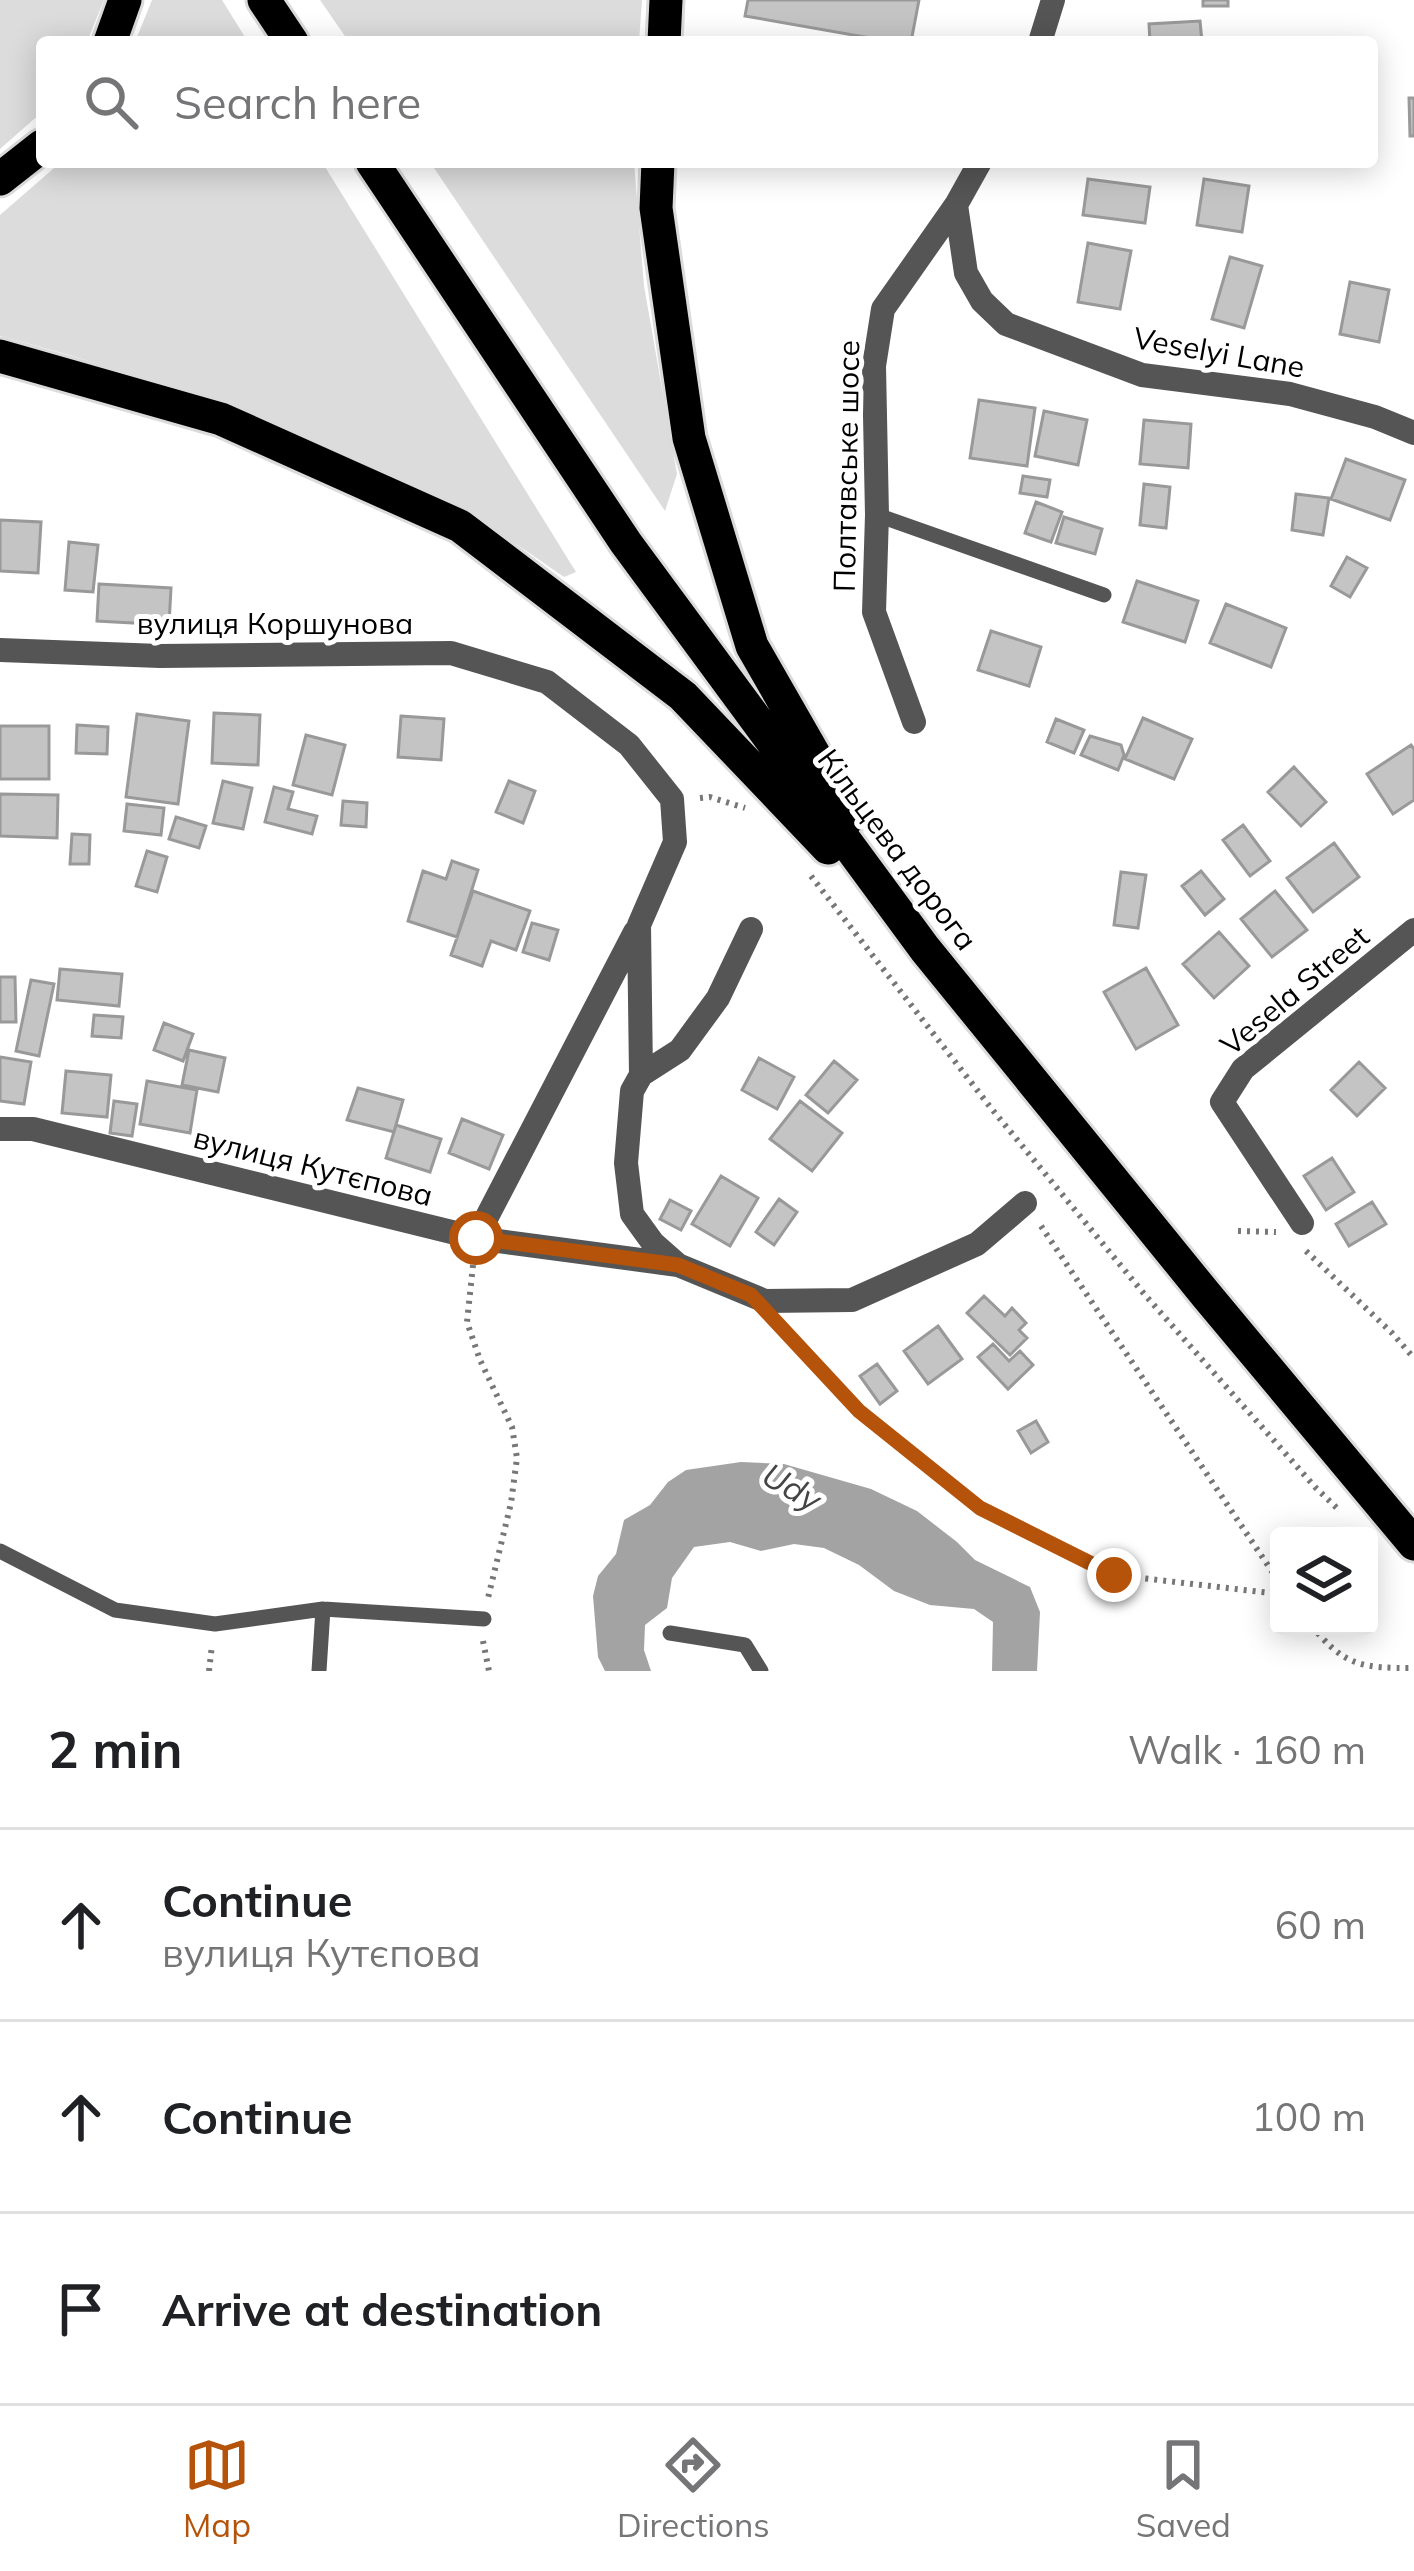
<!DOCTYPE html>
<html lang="en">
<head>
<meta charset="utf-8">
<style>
	body { margin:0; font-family:Mulish,sans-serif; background:#f2f2f2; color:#202124 }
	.controls { position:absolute; right:36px; bottom:36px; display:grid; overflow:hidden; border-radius:12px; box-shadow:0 6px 30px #0003 }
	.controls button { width:108px; height:108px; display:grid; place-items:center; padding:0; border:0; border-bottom:3px solid #e0e0e0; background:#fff; color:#202124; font:60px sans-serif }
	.stop { position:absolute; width:36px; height:36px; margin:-27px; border:9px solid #b45309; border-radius:50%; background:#fff }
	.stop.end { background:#b45309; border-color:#fff; box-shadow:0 3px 12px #0008 }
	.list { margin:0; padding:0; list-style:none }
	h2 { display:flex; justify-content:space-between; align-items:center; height:156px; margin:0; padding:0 48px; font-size:51px }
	h2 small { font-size:39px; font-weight:400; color:#757577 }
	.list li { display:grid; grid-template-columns:78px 1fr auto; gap:36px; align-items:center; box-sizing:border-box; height:192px; padding:0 48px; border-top:3px solid #e0e0e0 }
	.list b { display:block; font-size:45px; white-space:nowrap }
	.list p { margin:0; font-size:39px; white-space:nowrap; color:#757577 }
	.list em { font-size:39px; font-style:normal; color:#757577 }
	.icon { flex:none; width:66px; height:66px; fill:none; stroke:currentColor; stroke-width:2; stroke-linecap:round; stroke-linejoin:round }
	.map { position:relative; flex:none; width:1414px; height:1671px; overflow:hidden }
	.search { position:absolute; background:#fff; box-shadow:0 6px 30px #0003; left:36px; right:36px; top:36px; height:132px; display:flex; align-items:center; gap:30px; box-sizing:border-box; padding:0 42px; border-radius:12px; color:#757577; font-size:45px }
	.sheet { height:732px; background:#fff }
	nav { display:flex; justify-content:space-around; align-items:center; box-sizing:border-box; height:168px; border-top:3px solid #e0e0e0; background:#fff; font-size:33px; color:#757577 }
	nav a { display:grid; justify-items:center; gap:6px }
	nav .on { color:#b45309 }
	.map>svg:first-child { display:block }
	.green { fill:#dcdcdc }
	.water { fill:#a3a3a3 }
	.building { fill:#c4c4c4; stroke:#999; stroke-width:3 }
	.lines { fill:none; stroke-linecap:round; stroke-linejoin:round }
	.trunk-casing { stroke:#dbdbdb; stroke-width:39 }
	.path { stroke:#777; stroke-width:6; stroke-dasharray:3 6; stroke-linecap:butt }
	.service { stroke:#555; stroke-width:15 }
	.minor { stroke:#555; stroke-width:24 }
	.trunk { stroke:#000; stroke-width:33 }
	.route { stroke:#b45309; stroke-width:15 }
	.labels { text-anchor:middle; stroke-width:10; stroke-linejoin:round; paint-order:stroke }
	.street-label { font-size:30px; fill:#000; stroke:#fff }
	.water-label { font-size:33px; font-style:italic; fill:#444; stroke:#fff }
</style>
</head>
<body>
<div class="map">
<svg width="1414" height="1671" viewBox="0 0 1414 1671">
	<rect width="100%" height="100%" fill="#fff"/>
	<path class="green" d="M0,0H104L87,42H42V112L0,149Z
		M152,0H222L248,42H135Z
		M320,0H642L639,42H349Z
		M61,162H322L576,572L564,577C522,548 478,517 432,494C294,426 148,375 0,336V215Z
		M430,162H634L644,286L677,474L665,511Z"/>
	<path class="water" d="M741,1462L784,1464L871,1489L917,1511L957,1542L975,1560L1030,1587L1040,1612L1037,1671H992L993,1622L974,1609L930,1605L894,1591L859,1565L824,1548L794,1544L761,1551L730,1542L694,1547L672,1578L667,1608L645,1625L644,1650L651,1671H605L598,1657L593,1596L598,1576L616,1554L624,1520L650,1505L668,1482L686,1470Z"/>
	<path class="building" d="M748,0H919L911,42H893L745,16Z
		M1203,0H1228V6H1203Z
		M1200,21L1202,42H1150L1149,24Z
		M1409,98H1414V136H1410Z
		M1088,179L1150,187L1145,223L1083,215Z
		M1204,179L1249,186L1242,232L1197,225Z
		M1088,243L1131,251L1120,309L1078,302Z
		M1230,257L1262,266L1244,328L1212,319Z
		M1350,282L1389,290L1379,342L1340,334Z
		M979,400L1035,408L1027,466L970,458Z
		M1044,411L1087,420L1078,465L1035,456Z
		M1144,420L1191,424L1188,468L1140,464Z
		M1346,459L1405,480L1390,520L1331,499Z
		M1023,476L1050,480L1047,497L1020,493Z
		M1144,484L1170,487L1166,528L1140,525Z
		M1296,494L1329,498L1323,535L1292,530Z
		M1036,502L1062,512L1051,542L1025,533Z
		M1064,517L1102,529L1095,554L1056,543Z
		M0,520L41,522L38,573L0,571Z
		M69,542L98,545L93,592L65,590Z
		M1347,557L1367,568L1350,597L1331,586Z
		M1137,581L1198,601L1185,642L1123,622Z
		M99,584L171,588L169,625L97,621Z
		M1226,604L1286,628L1271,667L1210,643Z
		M991,631L1041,647L1029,686L978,670Z
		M214,713L260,715L258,765L212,763Z
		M137,714L189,721L178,804L126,797Z
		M401,716L444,719L441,760L398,757Z
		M1143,718L1192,739L1174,779L1125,759Z
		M1056,719L1084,730L1074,753L1047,742Z
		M77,725L108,727L107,754L76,753Z
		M0,726H49V779H0Z
		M306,735L345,745L332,795L293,785Z
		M1090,736L1121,745L1124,755L1118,770L1081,755Z
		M1411,745L1414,749V800L1393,814L1367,774Z
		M1294,767L1326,802L1301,826L1268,792Z
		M223,781L252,788L243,829L213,823Z
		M509,781L535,791L523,823L496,812Z
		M274,787L293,792L288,809L317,816L312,834L265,822Z
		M0,794L58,795L57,838L0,836Z
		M343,801L367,803L366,827L341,825Z
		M127,804L164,808L161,835L124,831Z
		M176,817L206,826L199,848L169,839Z
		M1243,825L1270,861L1250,876L1223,840Z
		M72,834L90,835L89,864H70Z
		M1334,843L1359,877L1313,912L1287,878Z
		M147,851L167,857L157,892L136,886Z
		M452,861L478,870L457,937L408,921L423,871L446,879Z
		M1201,871L1224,899L1205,915L1182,886Z
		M1121,872L1146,875L1138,928L1114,925Z
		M473,891L530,911L516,950L491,941L482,966L451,955Z
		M1275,891L1307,930L1272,957L1241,919Z
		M532,923L558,930L549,960L523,952Z
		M1219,932L1249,966L1214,998L1183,964Z
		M1146,968L1178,1025L1136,1049L1104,992Z
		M60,969L122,974L119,1006L57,1000Z
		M0,977H15L16,1022H0Z
		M31,980L54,984L39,1056L16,1051Z
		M94,1015L123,1017L121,1038L92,1036Z
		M164,1023L193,1034L183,1061L154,1050Z
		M189,1050L225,1058L218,1092L182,1085Z
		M0,1057L31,1062L24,1104L0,1101Z
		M759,1058L794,1077L777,1109L742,1090Z
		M834,1061L857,1080L828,1113L806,1095Z
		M1359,1062L1385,1088L1357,1116L1331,1090Z
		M66,1071L111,1075L107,1117L62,1113Z
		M147,1081L197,1090L190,1133L140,1124Z
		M358,1088L403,1100L394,1132L347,1120Z
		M114,1101L137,1104L132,1136L110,1133Z
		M800,1101L842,1133L812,1171L770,1139Z
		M462,1119L503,1135L489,1169L449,1153Z
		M396,1125L441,1139L430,1172L386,1158Z
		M1332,1158L1354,1192L1326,1210L1304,1176Z
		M721,1176L758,1198L730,1246L692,1224Z
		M779,1199L797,1212L774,1245L756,1232Z
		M670,1200L691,1211L681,1230L660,1219Z
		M1372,1202L1386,1224L1349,1246L1336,1224Z
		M984,1296L1005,1316L1012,1308L1026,1323L1019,1330L1027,1338L1010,1355L967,1313Z
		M938,1326L962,1359L928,1384L904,1351Z
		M993,1344L1009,1361L1020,1351L1033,1365L1008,1389L978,1357Z
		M877,1364L897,1391L880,1404L860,1376Z
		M1036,1421L1048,1442L1031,1453L1018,1431Z"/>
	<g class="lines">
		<g class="trunk-casing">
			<path id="trunk" d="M264,0L292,42
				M110,42L125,0
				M664,42L666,0
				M372,162L626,543L925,949L1207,1296L1414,1544
				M658,162L656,208L689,438L752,646L850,817
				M0,179L42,146
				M0,356L221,419L460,526L683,696L828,848"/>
		</g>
		<path class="path" d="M700,798L710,797L745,808
			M811,876L991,1108L1145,1295L1315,1487L1340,1511
			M1041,1226L1279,1582
			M1238,1231L1276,1232
			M1306,1251L1392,1333L1414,1358
			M473,1265L467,1322L480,1360L512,1427L517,1458L511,1503L488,1598
			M781,1328L859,1411L980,1507L1115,1575L1279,1594
			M1312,1626C1345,1667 1363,1668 1414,1668
			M483,1641L489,1671
			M209,1671L212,1645"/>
		<path class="service" d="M877,515L1104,595
			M0,1551L115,1610L215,1624L323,1609L484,1619
			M670,1633L745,1645L761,1671
			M319,1671L323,1609"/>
		<path class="minor" d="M1040,42L1053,0
			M956,205L966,273L982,301L1006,324L1142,375L1290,394L1375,417L1414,433
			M0,650L160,656L451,653L547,682L629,745L672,799L675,842L639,925L641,1075L632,1091L626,1163L632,1214L653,1243L678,1265
			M914,722L874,612L877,515L874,366L883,309L956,205L980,162
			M641,1075L680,1050L718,998L751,929
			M0,1129H33L476,1238L678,1265L765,1301L852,1300L977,1244L1025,1203
			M1302,1223L1222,1102L1243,1069L1414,930
			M476,1238L635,932"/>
		<use href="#trunk" class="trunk"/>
	</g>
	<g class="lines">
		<path class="route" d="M476,1238L678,1265L751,1295L859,1411L980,1508L1114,1575"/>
	</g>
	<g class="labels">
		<g class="street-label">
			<text transform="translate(1219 353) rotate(10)" y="10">Veselyi Lane</text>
			<text transform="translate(847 466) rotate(-89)" y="10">Полтавське шосе</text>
			<text x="275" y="634">вулиця Коршунова</text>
			<text transform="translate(897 850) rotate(53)" y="10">Кільцева дорога</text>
			<text transform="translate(1295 991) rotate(-40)" y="10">Vesela Street</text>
			<text transform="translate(313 1167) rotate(14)" y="10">вулиця Кутєпова</text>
		</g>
		<g class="water-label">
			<text transform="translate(792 1487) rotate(30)" y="12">Udy</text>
		</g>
	</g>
</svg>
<div class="controls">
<button><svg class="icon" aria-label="layers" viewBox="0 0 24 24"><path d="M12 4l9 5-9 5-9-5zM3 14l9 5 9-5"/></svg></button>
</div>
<div class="stop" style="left:476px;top:1238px"></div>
<div class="stop end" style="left:1114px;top:1575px"></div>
<div class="search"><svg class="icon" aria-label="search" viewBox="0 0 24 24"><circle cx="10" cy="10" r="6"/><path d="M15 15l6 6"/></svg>Search here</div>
</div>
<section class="sheet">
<h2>2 min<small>Walk · 160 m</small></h2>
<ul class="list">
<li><svg class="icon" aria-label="ahead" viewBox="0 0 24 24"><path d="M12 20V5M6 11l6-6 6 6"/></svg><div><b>Continue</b><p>вулиця Кутєпова</p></div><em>60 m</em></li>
<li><svg class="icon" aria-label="ahead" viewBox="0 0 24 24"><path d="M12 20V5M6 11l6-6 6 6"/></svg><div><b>Continue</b></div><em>100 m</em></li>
<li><svg class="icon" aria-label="arrive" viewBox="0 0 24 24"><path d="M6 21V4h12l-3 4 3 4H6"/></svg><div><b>Arrive at destination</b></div></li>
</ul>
</section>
<nav>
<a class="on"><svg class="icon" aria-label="map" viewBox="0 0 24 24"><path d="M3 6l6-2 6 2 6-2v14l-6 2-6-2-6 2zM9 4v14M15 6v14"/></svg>Map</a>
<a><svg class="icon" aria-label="directions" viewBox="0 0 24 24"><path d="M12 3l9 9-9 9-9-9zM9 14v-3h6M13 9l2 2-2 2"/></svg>Directions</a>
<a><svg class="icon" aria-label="saved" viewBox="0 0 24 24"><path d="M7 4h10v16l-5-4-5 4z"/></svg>Saved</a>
</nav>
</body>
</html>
